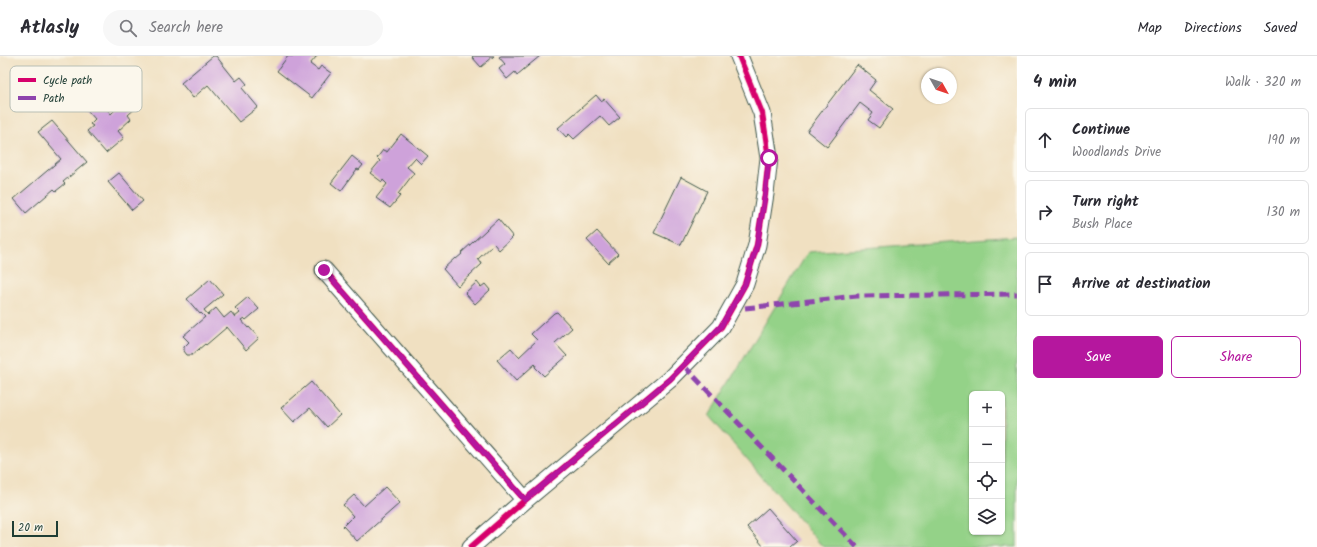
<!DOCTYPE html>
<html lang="en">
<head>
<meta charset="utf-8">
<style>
	body { margin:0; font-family:Kalam,sans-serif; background:#f7f7f7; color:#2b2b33 }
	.controls { position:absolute; right:12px; bottom:12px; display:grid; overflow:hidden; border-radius:6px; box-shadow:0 1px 3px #0004 }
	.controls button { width:36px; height:36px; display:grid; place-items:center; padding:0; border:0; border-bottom:1px solid #e1e1e2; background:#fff; color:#2b2b33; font:20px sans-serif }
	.compass { position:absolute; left:921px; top:12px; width:36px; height:36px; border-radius:50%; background:#fff; box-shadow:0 1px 3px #0004; rotate:130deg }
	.scale { position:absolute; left:12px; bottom:10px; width:46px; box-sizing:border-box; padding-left:4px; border:2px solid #1f3d34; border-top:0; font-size:11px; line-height:14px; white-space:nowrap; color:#1f3d34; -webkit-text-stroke:3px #fbf7ec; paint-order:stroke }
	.stop { position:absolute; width:12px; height:12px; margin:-9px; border:3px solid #b5179e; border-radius:50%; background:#fff }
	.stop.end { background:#b5179e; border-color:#fff; box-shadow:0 1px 4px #0008 }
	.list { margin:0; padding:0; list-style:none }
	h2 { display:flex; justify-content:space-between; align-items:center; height:52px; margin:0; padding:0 16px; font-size:17px }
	h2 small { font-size:13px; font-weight:400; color:#7c7c81 }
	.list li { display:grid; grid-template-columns:26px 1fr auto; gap:12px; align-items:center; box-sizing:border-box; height:64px; margin:0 8px 8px; padding:0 8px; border:1px solid #e1e1e2; border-radius:6px }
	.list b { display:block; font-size:15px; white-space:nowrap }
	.list p { margin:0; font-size:13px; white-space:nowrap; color:#7c7c81 }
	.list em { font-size:13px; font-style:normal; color:#7c7c81 }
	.actions { display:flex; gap:8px; padding:12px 16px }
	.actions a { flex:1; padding:9px 0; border:1px solid #b5179e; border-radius:6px; text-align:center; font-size:14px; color:#b5179e }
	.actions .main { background:#b5179e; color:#fff }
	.icon { flex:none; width:22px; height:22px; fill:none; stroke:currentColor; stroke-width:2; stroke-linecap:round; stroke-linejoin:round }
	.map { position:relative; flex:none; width:1017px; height:491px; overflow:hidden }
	header { display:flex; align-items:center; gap:24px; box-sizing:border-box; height:56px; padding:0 20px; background:#fff; border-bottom:1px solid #e1e1e2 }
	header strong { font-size:19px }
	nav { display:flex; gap:22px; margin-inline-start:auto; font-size:14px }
	.search { width:280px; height:36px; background:#f7f7f7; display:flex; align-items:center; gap:10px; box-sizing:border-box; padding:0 14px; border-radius:22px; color:#7c7c81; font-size:15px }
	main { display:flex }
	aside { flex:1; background:#fff }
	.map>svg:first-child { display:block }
	.green { fill:#94d288; stroke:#5a885e; fill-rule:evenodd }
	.building { fill:#cea2da }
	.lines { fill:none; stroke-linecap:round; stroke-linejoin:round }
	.minor-casing { stroke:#3e5549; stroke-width:19 }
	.minor { stroke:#fff; stroke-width:17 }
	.quiet { stroke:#8e44ad; stroke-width:5; stroke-dasharray:10 5; stroke-linecap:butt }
	.cycleway-casing { stroke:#fbf7ec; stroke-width:8 }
	.cycleway { stroke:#d6006c; stroke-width:6 }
	.route { stroke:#b5179e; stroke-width:5 }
	.key { fill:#fbf7ec; stroke:#b9bfb5; stroke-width:1 }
	.key-label { font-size:11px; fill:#1f3d34 }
</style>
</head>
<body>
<header>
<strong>Atlasly</strong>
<div class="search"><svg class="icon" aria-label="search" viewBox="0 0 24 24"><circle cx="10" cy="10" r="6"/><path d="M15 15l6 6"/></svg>Search here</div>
<nav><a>Map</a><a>Directions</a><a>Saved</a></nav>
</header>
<main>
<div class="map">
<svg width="1017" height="491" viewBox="0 0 1017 491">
	<rect width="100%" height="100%" fill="#fbf7ec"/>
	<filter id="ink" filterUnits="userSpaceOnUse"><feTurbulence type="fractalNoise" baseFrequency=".025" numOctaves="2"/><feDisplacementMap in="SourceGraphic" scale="8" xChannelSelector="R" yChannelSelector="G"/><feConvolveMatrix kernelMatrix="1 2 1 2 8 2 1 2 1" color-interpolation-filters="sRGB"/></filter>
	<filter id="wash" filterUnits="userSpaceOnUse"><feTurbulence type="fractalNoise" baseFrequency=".012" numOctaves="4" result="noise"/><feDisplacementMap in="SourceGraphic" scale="16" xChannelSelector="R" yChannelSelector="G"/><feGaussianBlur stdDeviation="0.9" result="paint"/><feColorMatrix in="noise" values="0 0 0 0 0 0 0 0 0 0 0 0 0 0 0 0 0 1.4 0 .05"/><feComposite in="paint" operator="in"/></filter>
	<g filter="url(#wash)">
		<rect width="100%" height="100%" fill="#f0e0c1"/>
		<path class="green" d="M1017,181V491H823L709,360L808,196ZM972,338H1002V476H972Z"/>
		<g id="blocks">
			<path class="building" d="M213,0H216L236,25L241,21L247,28L242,32L258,51L239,66L208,29L193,42L181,27Z
				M288,0H317L310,8L318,14L321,10L331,17L312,42L277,15Z
				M473,0H494L481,11L472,1Z
				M501,0H540L517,19L515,16L507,23L499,13L505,8L499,1Z
				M857,9L876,24L869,34L893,53L879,72L868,64L873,57L860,47L827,91L807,75Z
				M86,29L111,58L118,51L117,49L130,37L140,48L128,59L131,63L118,75L124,82L106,97L87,75L93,70L90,68L95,63L74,39Z
				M596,39L601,45L604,43L620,61L609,70L600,60L574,83L569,78L566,81L558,72Z
				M52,65L87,106L63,126L65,128L56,135L54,133L26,157L14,143L61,103L38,76Z
				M401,78L428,100L421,108L415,102L407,111L414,117L398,138L400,140L390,152L376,142L387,128L383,124L382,126L370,117L380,105L377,102L383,94L387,96Z
				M352,100L363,109L359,114L357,113L341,135L331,127Z
				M119,117L143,145L132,154L108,126Z
				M681,121L707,135L681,189L654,177Z
				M498,163L513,181L499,194L494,188L478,203L482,208L458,230L443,213L455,202L456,203L462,198L461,197Z
				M597,175L618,198L608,207L587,184Z
				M210,223L223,238L204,254L208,259L216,252L224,262L231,256L235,261L240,257L235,252L248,241L259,253L246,264L244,262L241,264L248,272L249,271L259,282L246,294L227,271L206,289L205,288L192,299H187L184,295V291L189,286L183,280L205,261L201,257L200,258L187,243Z
				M477,226L481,231L485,228L490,234L475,248L465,237Z
				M557,256L572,272L555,287L567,300L544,320L535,311L536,309L535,308L516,325L497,304L511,292L519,301L537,284L531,278L554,257Z
				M311,326L340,359L327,371L310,352L294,366L281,352Z
				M385,431L400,447L357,485L343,470L353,460L343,449L354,439L364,450Z
				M768,452L797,485L790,491H764L747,471Z"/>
		</g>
	</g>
	<g filter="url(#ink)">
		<use href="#blocks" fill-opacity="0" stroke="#3e5549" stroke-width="1"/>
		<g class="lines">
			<g class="minor-casing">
				<path id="minor" d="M324,214L525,444
					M471,491L525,444L670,323L721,271L745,228L757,189L765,138L769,102L762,57L739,0"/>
			</g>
			<use href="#minor" class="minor"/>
			<path class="quiet" d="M745,252L857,240L1017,238
				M684,310L857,491"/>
			<g class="cycleway-casing">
				<path id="cycleway" d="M324,214L525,444
					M471,491L525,444L670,323L721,271L745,228L757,189L765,138L769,102L762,57L739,0"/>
			</g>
			<use href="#cycleway" class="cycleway"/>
		</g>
	</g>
	<g class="lines" filter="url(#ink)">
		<path class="route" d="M324,214L525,444L670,323L721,270L745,228L757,189L765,138L769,102"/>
	</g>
	<rect x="10" y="10" width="132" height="46" rx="6" class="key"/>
	<rect x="18" y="22" width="18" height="4" fill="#d6006c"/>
	<rect x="18" y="40" width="18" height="4" fill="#8e44ad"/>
	<g class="key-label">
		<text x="43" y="28">Cycle path</text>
		<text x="43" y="46">Path</text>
	</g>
</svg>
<div class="controls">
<button>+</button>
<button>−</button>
<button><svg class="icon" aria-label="locate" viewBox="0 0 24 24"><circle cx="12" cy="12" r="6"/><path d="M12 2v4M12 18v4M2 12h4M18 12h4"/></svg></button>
<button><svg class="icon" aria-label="layers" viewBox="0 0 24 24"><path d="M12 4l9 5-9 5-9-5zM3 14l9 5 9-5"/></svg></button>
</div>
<svg class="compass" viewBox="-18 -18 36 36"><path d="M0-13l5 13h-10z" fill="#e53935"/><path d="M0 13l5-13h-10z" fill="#7c7c81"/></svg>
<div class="scale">20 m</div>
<div class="stop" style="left:769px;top:102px"></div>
<div class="stop end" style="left:324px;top:214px"></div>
</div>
<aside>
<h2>4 min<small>Walk · 320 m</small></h2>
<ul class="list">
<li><svg class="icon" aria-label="ahead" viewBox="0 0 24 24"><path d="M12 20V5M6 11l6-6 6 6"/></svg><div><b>Continue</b><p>Woodlands Drive</p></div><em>190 m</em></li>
<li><svg class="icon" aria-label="right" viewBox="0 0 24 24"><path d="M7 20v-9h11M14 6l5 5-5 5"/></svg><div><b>Turn right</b><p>Bush Place</p></div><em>130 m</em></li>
<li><svg class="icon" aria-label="arrive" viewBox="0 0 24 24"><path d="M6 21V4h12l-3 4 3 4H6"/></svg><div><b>Arrive at destination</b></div></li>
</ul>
<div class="actions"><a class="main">Save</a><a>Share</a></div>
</aside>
</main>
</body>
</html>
